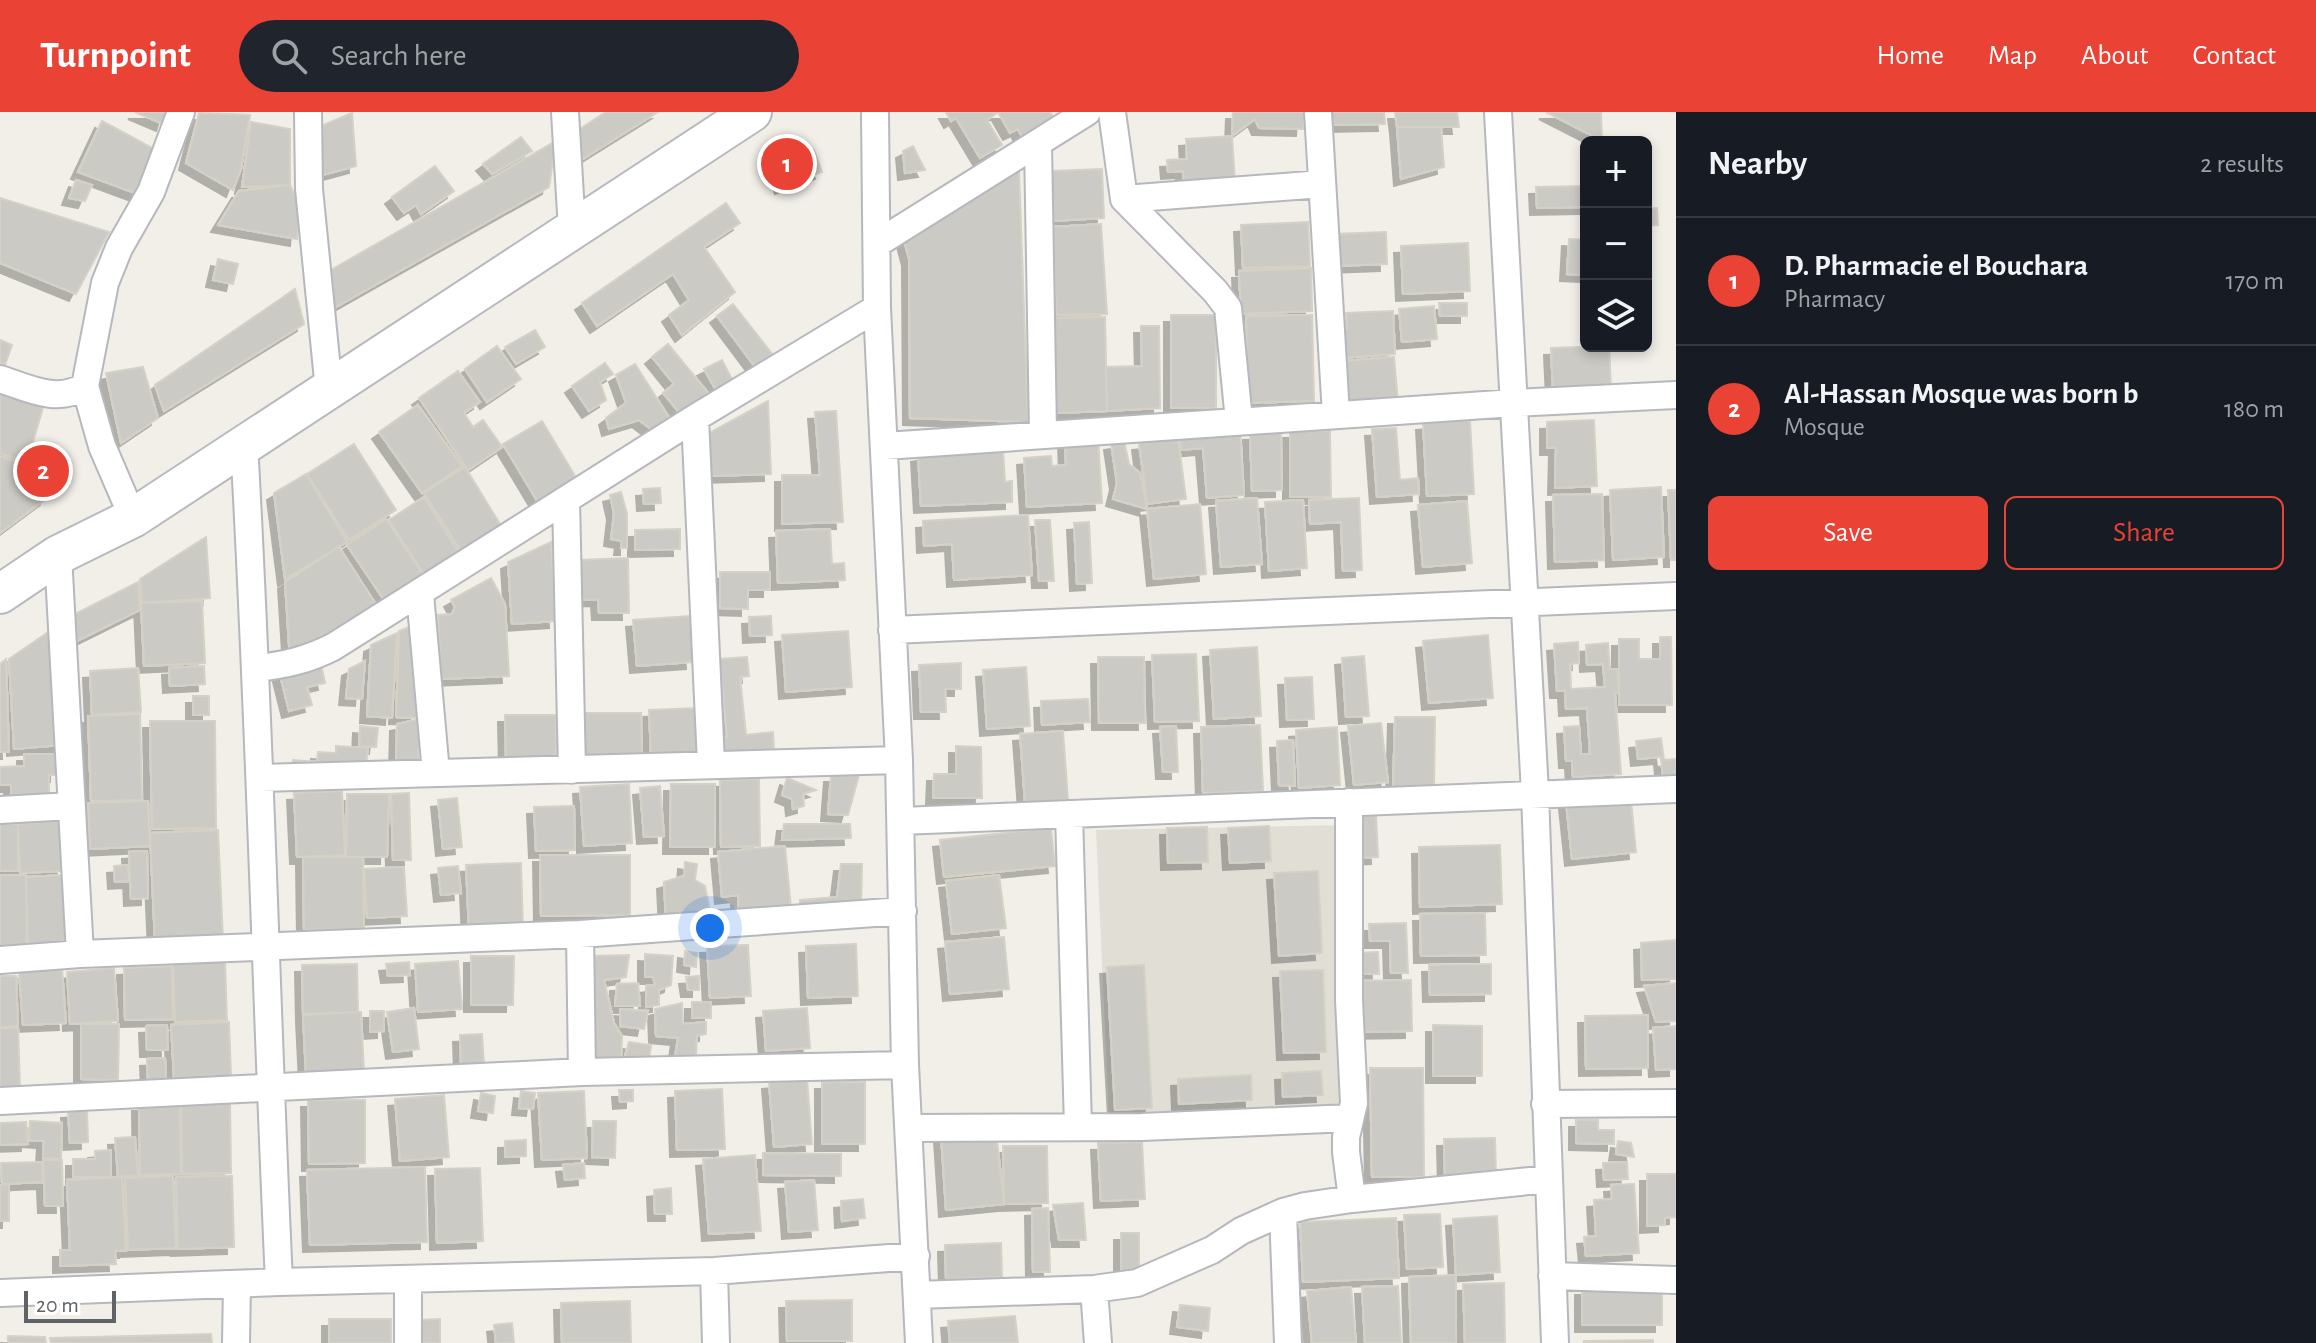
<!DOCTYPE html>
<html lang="en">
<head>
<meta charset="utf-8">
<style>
	body { margin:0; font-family:"Alegreya Sans",sans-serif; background:#20242c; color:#f1f3f6 }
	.controls { position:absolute; right:24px; top:24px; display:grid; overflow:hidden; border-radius:12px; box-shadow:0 4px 12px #0003 }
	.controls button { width:72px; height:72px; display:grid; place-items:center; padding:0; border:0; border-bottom:2px solid #363941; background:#171b24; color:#f1f3f6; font:40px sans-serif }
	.scale { position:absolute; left:24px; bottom:20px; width:92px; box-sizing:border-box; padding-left:8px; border:4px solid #5f6368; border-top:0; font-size:22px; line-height:28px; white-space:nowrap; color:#5f6368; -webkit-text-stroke:6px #fff; paint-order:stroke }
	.you { position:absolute; left:710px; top:816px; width:28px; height:28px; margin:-20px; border:6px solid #fff; border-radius:50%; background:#1a73e8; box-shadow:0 0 0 12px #1a73e833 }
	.badge { display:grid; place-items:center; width:52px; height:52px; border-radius:50%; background:#ea4335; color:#fff; font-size:26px; font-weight:700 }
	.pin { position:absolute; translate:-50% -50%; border:4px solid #fff; box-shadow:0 2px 8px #0006 }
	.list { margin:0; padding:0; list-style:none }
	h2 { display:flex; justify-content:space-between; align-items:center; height:104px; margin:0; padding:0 32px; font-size:34px }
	h2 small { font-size:26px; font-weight:400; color:#9ea1a6 }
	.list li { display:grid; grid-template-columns:52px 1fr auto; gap:24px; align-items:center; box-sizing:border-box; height:128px; padding:0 32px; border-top:2px solid #363941 }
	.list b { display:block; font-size:30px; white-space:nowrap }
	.list p { margin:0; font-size:26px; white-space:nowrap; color:#9ea1a6 }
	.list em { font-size:26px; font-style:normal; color:#9ea1a6 }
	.actions { display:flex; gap:16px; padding:24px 32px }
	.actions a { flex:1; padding:18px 0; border:2px solid #ea4335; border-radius:12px; text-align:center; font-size:28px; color:#ea4335 }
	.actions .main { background:#ea4335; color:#fff }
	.icon { flex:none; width:44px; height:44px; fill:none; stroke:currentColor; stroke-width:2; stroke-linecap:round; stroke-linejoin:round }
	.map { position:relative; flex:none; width:1676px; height:1231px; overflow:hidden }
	header { display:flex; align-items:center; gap:48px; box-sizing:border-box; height:112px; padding:0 40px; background:#ea4335; color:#fff }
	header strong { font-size:38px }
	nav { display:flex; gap:44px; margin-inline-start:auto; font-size:28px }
	.search { width:560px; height:72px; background:#20242c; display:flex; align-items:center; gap:20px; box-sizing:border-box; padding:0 28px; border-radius:44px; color:#9ea1a6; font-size:30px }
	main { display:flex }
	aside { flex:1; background:#171b24 }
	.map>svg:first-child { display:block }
	.education { fill:#e1ded6 }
	.building { fill:#cccac5; stroke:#d6d1c6; stroke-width:2; filter:url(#shadow) }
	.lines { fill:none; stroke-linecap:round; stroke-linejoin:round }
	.street-casing { stroke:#b5b8bc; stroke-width:30 }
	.secondary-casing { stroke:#b6babf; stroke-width:42 }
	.street { stroke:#fff; stroke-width:26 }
	.secondary { stroke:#fff; stroke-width:38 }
</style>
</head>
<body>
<header>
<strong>Turnpoint</strong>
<div class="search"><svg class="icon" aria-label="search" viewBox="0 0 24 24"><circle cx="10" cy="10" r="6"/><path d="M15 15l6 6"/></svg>Search here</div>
<nav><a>Home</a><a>Map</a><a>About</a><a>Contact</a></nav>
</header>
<main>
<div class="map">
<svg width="1676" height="1231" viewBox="0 0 1676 1231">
	<defs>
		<filter id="shadow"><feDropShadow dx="-7" dy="7" stdDeviation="0" flood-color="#0004"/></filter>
	</defs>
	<rect width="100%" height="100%" fill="#f1efe8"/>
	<path class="education" d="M1344,713L1350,996L1109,1006L1096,718Z"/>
	<path class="building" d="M135,0H167L163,12Z
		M606,0H658L573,53L578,18Z
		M946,0H998L987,8L1002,33L980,46L956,6L951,9Z
		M998,0H1050L1054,6L1022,25L1018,17L1010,21Z
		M1233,0H1304L1303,17L1259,16L1255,7L1232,24Z
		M1332,0H1384L1385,12L1332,13Z
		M1395,0H1457L1459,15H1397Z
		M1546,0H1601L1602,30L1589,22Z
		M199,1L250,3L241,57L233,78L186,51Z
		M352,1L356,54L319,64L314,17Z
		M102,9L154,37L140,83L78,60Z
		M251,10L290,17V73L242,75Z
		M1397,15H1441L1444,55L1401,67Z
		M1232,24L1235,71L1184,74L1183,59L1168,60L1167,48L1187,47L1186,27Z
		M521,25L532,39L492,62L483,52Z
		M556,29L549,75L334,196L331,158Z
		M913,34L925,58L905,61L903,39Z
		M814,38L822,60L782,75L774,53Z
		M435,54L454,79L421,102L416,93L404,101L392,85Z
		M1102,57L1104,106L1053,109L1051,59Z
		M1019,58L1028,310L910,306L909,147L903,124Z
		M76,68L92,73L85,89L69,86Z
		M290,73L300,95L297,127L218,113L239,79Z
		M1586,74V95L1537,96L1536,75Z
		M0,86L109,120L76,182L0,151Z
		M726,91L740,111L704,135L735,180L682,223L669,203L689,188L673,162L597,214L582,191Z
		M1657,96L1658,113L1646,114V97Z
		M1308,110L1310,154L1243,156L1241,113Z
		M1101,112L1107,202L1056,203L1053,115Z
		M1386,120L1387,152L1336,154L1334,122Z
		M1569,127L1586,128V163L1567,162Z
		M1468,131L1470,179L1403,182L1401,134Z
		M218,147L238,152L233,172L213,168Z
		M1311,156L1312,199L1241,202L1239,159Z
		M295,177L304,212L164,299L155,273Z
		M1439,191H1467V204H1440Z
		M733,192L773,243L756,256L717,204Z
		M1434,194L1437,227L1402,230L1399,197Z
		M1393,199L1395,242L1342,246L1340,217L1347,216L1346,201Z
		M1171,203H1216V296H1171Z
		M1312,203L1314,289L1248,291L1246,204Z
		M1105,205L1107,299L1055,301L1053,206Z
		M1141,214H1159L1160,296L1107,299L1106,255L1142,254Z
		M535,218L545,235L516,252L505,235Z
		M0,228L12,233L5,253L0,251Z
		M668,232L710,283L683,305L663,281L674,272L652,245Z
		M497,234L521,267L487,290L465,257Z
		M1609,234L1611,277L1553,280L1551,236Z
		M1394,245L1398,290L1347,294L1343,249Z
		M722,248L734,271L717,280L704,257Z
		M605,251L613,262L600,270L606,288L589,299L572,274Z
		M635,252L672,310L656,321L639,308L609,317L606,306L626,291L616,263Z
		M143,255L158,306L121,331L106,261Z
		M458,259L480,290L464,301L473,315L483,308L502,335L468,358L419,286Z
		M0,273L45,289L27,350L0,341Z
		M768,289L771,362L711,364L709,321Z
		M418,293L462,354L422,381L379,320Z
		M836,299L843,410L782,412V363H820L815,300Z
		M1470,308L1474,382L1427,384L1423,311Z
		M1594,308L1597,374L1555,376L1556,336H1547V310Z
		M542,309L578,369L539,392L503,332Z
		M1396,316L1400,368L1418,366L1419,382L1377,385L1372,317Z
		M1240,317L1244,383L1207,386L1203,336L1181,338L1179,321Z
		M1290,319H1330L1331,385H1290Z
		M1281,320L1282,378L1252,379L1250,321Z
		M1098,326L1102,391L1027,395L1024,346L1051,344L1052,354L1066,353L1065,327Z
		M1178,326L1186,387L1147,392L1139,331Z
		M1124,329L1129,352L1140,361L1147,397L1113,387L1117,371L1111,331Z
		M354,332L396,398L349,428L307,362Z
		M951,336V343L1003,338L1005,370L1012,369V390L921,394L918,343Z
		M0,344L29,354L27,370L36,368L47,386L0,421Z
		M465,355L503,417L463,442L424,381Z
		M306,362L347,430L285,467L274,381Z
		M1661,375L1664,445L1613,448L1610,378Z
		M660,376L661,391L644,392L643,377Z
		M1668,378H1676V448H1671Z
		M621,380L627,402V436H621L622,429L611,427L614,401L610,383Z
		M1602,382L1604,448L1555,450L1553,383Z
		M424,385L461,444L426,466L389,408Z
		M1257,386L1262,452L1221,455L1216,389Z
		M1359,386L1362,458L1343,459L1341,410L1310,412L1309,388Z
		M1303,388L1307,456L1269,459L1265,390Z
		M1467,389L1472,451L1423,455L1418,393Z
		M1200,392L1206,462L1154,467L1147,397Z
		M1028,403L1032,463L954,468L952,432L924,434L923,409Z
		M386,407L425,466L386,491L347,433Z
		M1035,408H1050L1054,469H1039Z
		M1089,410L1092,471L1077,472L1074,411Z
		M680,417V437L635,438V418Z
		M830,417L832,452L844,451L845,468L778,471L776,419Z
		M206,425L210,486L142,491L140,467Z
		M551,430L556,509L512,512L508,450Z
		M339,435L377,494L290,549L285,470Z
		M628,446L629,501H599L598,487L579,488L578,448Z
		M720,460H770V478H748V497L720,496Z
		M491,466L505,492L509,564L441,567L438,503L452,502L455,495L451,488Z
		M138,470L140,498L75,530L71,504Z
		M202,489L205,551L144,554L141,491Z
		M690,504L693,550L637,554L633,508Z
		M771,504L772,523L750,524L749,505Z
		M420,511L417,606L396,605L399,519Z
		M54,516L61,633L14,637L9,547Z
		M848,519L852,575L786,580L782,523Z
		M397,521L392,606L367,604L371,533Z
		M1488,523L1493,586L1429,591L1423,529Z
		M1660,525H1671L1672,593H1619V527H1639V547H1660Z
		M1578,530L1579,551L1570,552L1571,577L1605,575L1603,552L1587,553L1586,533L1608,531L1610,557H1617L1619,581H1615L1621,662L1573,665L1572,649H1566L1564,615L1579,614L1581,642H1590L1587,596L1566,597L1565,579H1557L1554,532Z
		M1257,535L1261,604L1214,607L1210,538Z
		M1196,542L1199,609L1155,610L1152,543Z
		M1364,544L1369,604L1346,605L1342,546Z
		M747,545L749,564L740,565L746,623L773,620L774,637L725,641L723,625H727L720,547Z
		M1098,545H1144L1145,611H1099Z
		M6,547L9,640H0V552Z
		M365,549L362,587L346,586L349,557Z
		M961,551V577H945L946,600H921L919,553Z
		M321,552L325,571L307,575L312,593L289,599L280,563Z
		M204,554L205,572L170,574L169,556Z
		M1026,555L1030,614L987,617L983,558Z
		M138,556L141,600L92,603L90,559Z
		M1312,565L1314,607L1287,608L1285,566Z
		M193,584H209V603H193Z
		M1088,587L1090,610L1042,613L1041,589Z
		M699,596L701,643L651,645L649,598Z
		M584,601H641L642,644H583Z
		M140,602L142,688L91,689L88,604Z
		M505,603H556V649H506Z
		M1395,605H1435L1434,678L1393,677Z
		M420,607L418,654L396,653L397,612Z
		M150,609H215L216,716L152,717Z
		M1381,611L1388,670L1354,673L1348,614Z
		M1260,613L1263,679L1203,681L1201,615Z
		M360,614L378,616L376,635L359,634Z
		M1176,614L1178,660H1163L1160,615Z
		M1337,615L1340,673L1299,676L1296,618Z
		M1063,619L1068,688L1025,691L1020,622Z
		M1661,626L1664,648L1676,647V666L1663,668L1661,645L1638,647L1636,629Z
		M1293,628L1295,674L1279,673L1277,629Z
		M336,634L368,636L365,663L291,657L293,648L317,650L318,640L336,641Z
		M956,634L981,635L982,686H933L934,662H956Z
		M24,642H57V663H49V684H11V673H0V655L24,654Z
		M831,663H859L848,703L828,702Z
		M787,666L816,678L803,682L804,694L793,697L792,687L782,683Z
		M759,667L760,734L721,735L720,668Z
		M629,672L632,731L584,734L580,675Z
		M671,672H715V735H670Z
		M660,674L664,724L644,725L640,676Z
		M342,679L345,743L297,745L294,681Z
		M409,681L411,748H393L391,682Z
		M347,682H389L387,745H346Z
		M457,686L462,735L443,737L438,688Z
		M148,689L150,734L90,737L88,691Z
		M1631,689L1636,740L1572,747L1566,690Z
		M574,694L575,738L536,739L534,695Z
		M1376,702L1378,745L1359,746L1357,703Z
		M62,709L64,759L20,761L18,712Z
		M0,712H18V759H0Z
		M784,712H850L851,726L782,728Z
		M1269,714L1271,749L1230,751L1228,716Z
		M1207,715L1208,750L1168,751L1167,716Z
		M1051,716L1055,754L944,765L940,728Z
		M218,718L223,828L155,831L150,721Z
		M1500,733L1502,792L1420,795L1419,735Z
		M785,734L791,796L739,801L738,783L722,785L718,740Z
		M147,739L148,786L131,787L129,740Z
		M540,743H630V803L541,804Z
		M303,745H363L364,817L304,818Z
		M685,750L697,752L695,768L705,774L711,805L666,810L664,770L684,764Z
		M521,751L523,818L469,820L466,753Z
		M841,752H862L861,798L800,803V788L837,785Z
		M128,753L129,769L115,770L114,754Z
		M458,754L461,781L441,783L438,756Z
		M404,755L407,804L367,806L364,757Z
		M1318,759L1322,841L1279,844L1274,761Z
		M0,763H26L27,834L0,835Z
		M67,763L71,833L28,835L26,765Z
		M999,763L1006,816L952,822L946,769Z
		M1485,801L1486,843L1421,844L1420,802Z
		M1406,811L1408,861H1391L1390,829H1370L1369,812Z
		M1004,825L1009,877L950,882L945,830Z
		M1676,828V867L1642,868L1641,831Z
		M856,832L858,884L808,886L806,834Z
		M748,833L751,884L710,886L707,834Z
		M685,839L697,841L696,855L684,853Z
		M1378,840L1379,862H1356L1355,841Z
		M645,842L673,844L671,873L659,878V893L646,895V874L655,873L653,865H645Z
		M629,843L626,865L604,868L614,911L622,924L621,948L593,953L591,844Z
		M471,844H514L513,893H471Z
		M458,849L462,897L418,900L415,852Z
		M225,850L227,908L175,910L173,852Z
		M409,850L410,863L388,864L386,852Z
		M357,852L358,900L303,902L302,853Z
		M1491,852V882L1430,883L1429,853Z
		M1144,853L1152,996L1115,998L1107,855Z
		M172,854L173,907L125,908L124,856Z
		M114,856L118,909L70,912L67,860Z
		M62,857L66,911L23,913L19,860Z
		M1323,858L1326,940L1284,941L1280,859Z
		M0,864H16L18,914L0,915Z
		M699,864V878H688L686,865Z
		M1411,868L1412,919L1357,920L1355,869Z
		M638,871L640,894H615L617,872Z
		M1676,871V909L1656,910L1644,874Z
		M692,890H711V906H692Z
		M682,891L683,912L706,910V922L697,924L696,943L675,945L678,926L656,924L655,897Z
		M414,896L419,937L393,940L387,900Z
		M807,896L810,936L766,939L763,899Z
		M620,897L648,899L644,917L620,914Z
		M370,899H384V919L370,920Z
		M361,900L364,961L306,963L303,903Z
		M1648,903V956L1586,957L1585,904Z
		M229,910L231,964L174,966L171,913Z
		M81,912H119L118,968L81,967Z
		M167,913L168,938H147L146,914Z
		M1433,913L1482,914V964H1433Z
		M1676,914V957L1656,958L1653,916Z
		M0,916H18L20,975L0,976Z
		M482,922L484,953H461L460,923Z
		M629,930L651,933L649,949L623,951Z
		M165,946L166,969L148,970L147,947Z
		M1370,956H1423L1424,1065H1372Z
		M1321,959L1323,983L1283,985L1282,961Z
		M1251,963L1252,988L1179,992L1178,967Z
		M807,967L812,1032L774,1035L769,970Z
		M822,970H865V1032H822Z
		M722,977L725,1037L677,1038L675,979Z
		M619,978H633V989L620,990Z
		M521,979L535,981L533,997L519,996Z
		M584,979L587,1046L542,1048L538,981Z
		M481,981L495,984L493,1001L478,999Z
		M444,983L449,1045L400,1049L395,987Z
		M308,988H365V1051L309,1052Z
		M181,990H230L231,1061L182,1062Z
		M180,991L181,1062L140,1063L139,992Z
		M87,998L88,1030L70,1031L68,999Z
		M1576,1008H1598V1018H1614V1032L1576,1031Z
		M30,1009L62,1011L61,1047L43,1046L44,1029L29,1028Z
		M593,1009H616L615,1046L592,1045Z
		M26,1010L28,1032L0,1033V1011Z
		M996,1019L1004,1092L946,1098L941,1023Z
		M135,1025L138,1063L118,1065L115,1026Z
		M1495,1026L1496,1065L1445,1066L1444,1027Z
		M526,1028V1044L505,1045V1029Z
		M1618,1029L1631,1031L1634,1045L1616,1042Z
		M1142,1030L1145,1087L1101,1089L1098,1031Z
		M1003,1034H1047L1048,1091L1004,1092Z
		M111,1038V1065H73V1047H95V1039Z
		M763,1041L841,1042V1064L763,1063Z
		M755,1043L761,1119L709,1122L703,1047Z
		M43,1048H62L63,1094H45Z
		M42,1050L43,1070L2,1072L1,1051Z
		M1627,1050L1628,1067L1604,1068L1603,1051Z
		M584,1051L585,1066L565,1068L563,1053Z
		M425,1055L427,1130L310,1133L307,1058Z
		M480,1056L483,1129L437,1131L435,1057Z
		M1647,1062H1676V1105L1665,1106V1113L1647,1114Z
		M173,1064L176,1136L128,1138L125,1066Z
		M232,1064L234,1135L178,1137L176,1065Z
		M122,1065L126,1139H115L116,1152L60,1154V1138H70L67,1068Z
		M814,1068L818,1118L789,1120L785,1070Z
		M1634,1072L1639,1141L1586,1144L1584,1125L1596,1124L1594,1088L1612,1087L1611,1073Z
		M0,1073H9V1109H0Z
		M671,1076L672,1102H655L654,1078Z
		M863,1087L865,1106L842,1109L841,1089Z
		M1083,1091L1086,1128H1059L1053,1093Z
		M1048,1096L1050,1160H1033L1032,1097Z
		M1440,1102L1443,1155L1407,1157L1404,1103Z
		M1497,1104L1500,1160L1456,1163L1453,1107Z
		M1396,1106L1399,1166L1303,1170L1300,1110Z
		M1121,1121H1139V1161L1121,1160Z
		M1001,1131L1002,1165L946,1167L945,1133Z
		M1456,1163V1231H1411L1409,1165Z
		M1504,1171L1505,1231H1465L1463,1172Z
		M1398,1174L1401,1231H1365L1362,1175Z
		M1351,1175L1356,1231H1312L1307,1179Z
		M1582,1176H1662V1213H1582Z
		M852,1188V1229H787L786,1189Z
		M630,1189L631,1231H562L561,1191Z
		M1180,1193L1210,1196L1208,1219L1177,1215Z
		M1015,1204L1018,1231H950L948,1209Z
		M329,1207H391V1231H329Z
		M440,1207V1231H418V1208Z
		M512,1211L514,1231H496L494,1213Z
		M211,1222L212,1231H51L50,1226Z
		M8,1224L45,1225L46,1231H8Z
		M1653,1228V1231H1584V1229Z"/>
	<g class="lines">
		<g class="street-casing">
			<path id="street" d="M308,0L309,77L329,278
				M565,0L572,118
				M875,0L877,196L899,648L905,953L919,1231
				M1112,0L1124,87L1215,179L1228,196L1239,309
				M1318,0L1336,303
				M1498,0L1535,681L1555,1231
				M1038,32L1043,321
				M1124,87L1322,72
				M878,131L1087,0
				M0,267C28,276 57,292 85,274
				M695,306L711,651
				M244,331C260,611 266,890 279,1170
				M885,334L1514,291L1676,283
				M566,388L572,658
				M133,406L102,334L85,274L105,171L119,136L151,80L181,0
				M58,443L80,842
				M420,482L436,661
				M892,518L1676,484
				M257,556C285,553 307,548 333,535L695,306L877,196
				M260,666L899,648
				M1349,690V888L1354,991L1346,1025V1040L1352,1087
				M0,698L71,694
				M1069,702L1078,1014
				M901,709L1676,677
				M580,822L582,960
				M0,848L80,842L580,822L903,799
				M0,989L582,960L905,953
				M1545,992L1676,991
				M910,1016L1142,1015L1350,1006
				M1283,1100L1288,1231
				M714,1159L716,1231
				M1552,1164L1676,1168
				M408,1167V1231
				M1094,1177L1098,1231
				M0,1181L279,1170L714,1159L916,1144
				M917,1183L1094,1177L1137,1171L1212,1138L1241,1119L1283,1100L1305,1094L1352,1087L1549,1067
				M236,1231L237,1172"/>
		</g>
		<g class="secondary-casing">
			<path id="secondary" d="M0,482L58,443L133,406L752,0"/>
		</g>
		<use href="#street" class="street"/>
		<use href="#secondary" class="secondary"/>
	</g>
</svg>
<div class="controls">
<button>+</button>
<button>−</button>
<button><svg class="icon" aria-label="layers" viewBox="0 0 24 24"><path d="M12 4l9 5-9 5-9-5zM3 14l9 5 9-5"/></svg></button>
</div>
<div class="scale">20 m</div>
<div class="you"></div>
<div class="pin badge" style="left:787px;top:52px">1</div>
<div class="pin badge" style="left:43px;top:359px">2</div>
</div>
<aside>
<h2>Nearby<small>2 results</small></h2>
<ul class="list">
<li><span class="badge">1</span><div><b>D. Pharmacie el Bouchara</b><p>Pharmacy</p></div><em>170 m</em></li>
<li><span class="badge">2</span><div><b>Al-Hassan Mosque was born b</b><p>Mosque</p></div><em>180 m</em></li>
</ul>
<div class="actions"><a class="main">Save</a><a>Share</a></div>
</aside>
</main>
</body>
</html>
